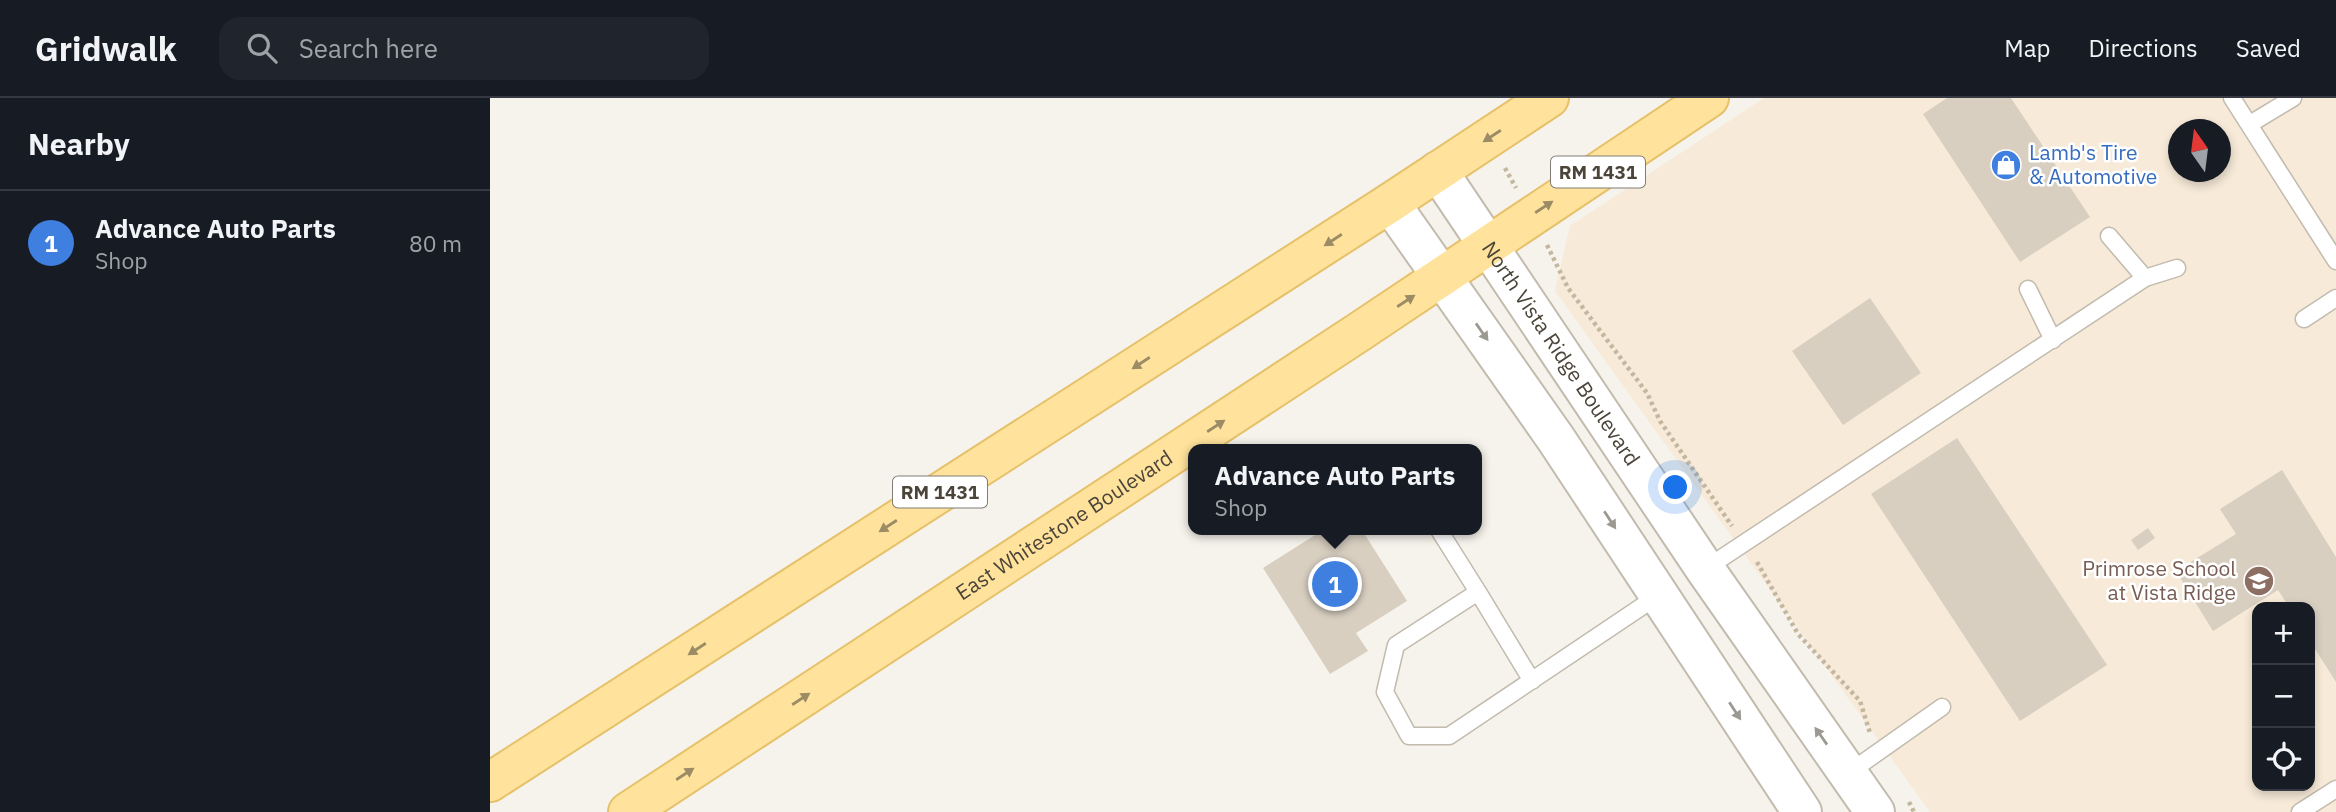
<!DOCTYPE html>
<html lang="en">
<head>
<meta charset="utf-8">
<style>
	body { margin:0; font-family:"IBM Plex Sans",sans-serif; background:#20242c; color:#f1f3f6 }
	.controls { position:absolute; right:21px; bottom:21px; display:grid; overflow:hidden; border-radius:14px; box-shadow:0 4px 10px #0003 }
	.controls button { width:63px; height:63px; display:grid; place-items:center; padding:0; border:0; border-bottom:2px solid #363941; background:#171b24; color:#f1f3f6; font:35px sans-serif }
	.compass { position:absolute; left:1678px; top:21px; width:63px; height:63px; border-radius:50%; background:#171b24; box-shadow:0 4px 10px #0003; rotate:346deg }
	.you { position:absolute; left:1186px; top:390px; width:24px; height:24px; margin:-18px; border:5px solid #fff; border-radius:50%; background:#1a73e8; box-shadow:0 0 0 10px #1a73e833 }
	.badge { display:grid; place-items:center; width:46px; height:46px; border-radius:50%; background:#2563eb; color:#fff; font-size:23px; font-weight:700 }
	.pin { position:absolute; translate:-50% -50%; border:4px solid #fff; box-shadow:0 2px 7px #0006 }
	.popup { position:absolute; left:698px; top:346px; width:294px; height:91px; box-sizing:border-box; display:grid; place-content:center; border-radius:14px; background:#171b24; filter:drop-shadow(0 2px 5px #0005); font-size:23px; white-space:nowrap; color:#9ea1a6 }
	.popup b { font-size:26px; color:#f1f3f6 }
	.popup::after { content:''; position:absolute; left:50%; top:100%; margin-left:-14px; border:14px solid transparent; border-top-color:#171b24 }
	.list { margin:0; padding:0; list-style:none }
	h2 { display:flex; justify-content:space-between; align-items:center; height:91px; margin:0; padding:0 28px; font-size:30px }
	h2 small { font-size:23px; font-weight:400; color:#9ea1a6 }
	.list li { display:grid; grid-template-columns:46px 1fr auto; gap:21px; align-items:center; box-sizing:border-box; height:105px; padding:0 28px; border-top:2px solid #363941 }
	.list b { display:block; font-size:26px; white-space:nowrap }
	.list p { margin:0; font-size:23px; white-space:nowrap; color:#9ea1a6 }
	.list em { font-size:23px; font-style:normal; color:#9ea1a6 }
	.icon { flex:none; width:38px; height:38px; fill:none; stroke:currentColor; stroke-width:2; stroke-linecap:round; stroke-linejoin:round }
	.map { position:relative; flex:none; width:1846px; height:714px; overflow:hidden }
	header { display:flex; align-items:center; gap:42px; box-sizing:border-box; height:98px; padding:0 35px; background:#171b24; border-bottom:2px solid #363941 }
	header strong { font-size:33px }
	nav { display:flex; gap:38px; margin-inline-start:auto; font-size:24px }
	.search { width:490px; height:63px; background:#20242c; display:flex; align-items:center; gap:18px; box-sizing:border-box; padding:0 24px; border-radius:21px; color:#9ea1a6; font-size:26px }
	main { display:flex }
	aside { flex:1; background:#171b24 }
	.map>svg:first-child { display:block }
	.commercial { fill:#f7ead8; fill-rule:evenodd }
	.building { fill:#d8cfc1 }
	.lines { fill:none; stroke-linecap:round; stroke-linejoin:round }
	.service-casing { stroke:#c2bbae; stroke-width:19 }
	.tertiary-casing { stroke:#c2bbae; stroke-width:42 }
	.primary-casing { stroke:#e6c16a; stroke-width:42 }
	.path { stroke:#c4b79f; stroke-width:4.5; stroke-dasharray:3.5 3.5; stroke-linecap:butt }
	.service { stroke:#fff; stroke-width:16 }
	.tertiary { stroke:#fff; stroke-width:38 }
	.primary { stroke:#ffe39c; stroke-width:38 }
	.oneway { fill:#9c8c66 }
	.oneway2 { fill:#9c9892 }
	.labels { text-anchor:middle; stroke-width:5; stroke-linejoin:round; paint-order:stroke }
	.shield { fill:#fff; stroke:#817c74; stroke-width:2 }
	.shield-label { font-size:19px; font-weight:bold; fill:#4b4439 }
	.shop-label { font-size:21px; fill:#366cbe; stroke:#fff; text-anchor:start }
	.street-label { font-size:21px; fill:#4b4439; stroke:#fff }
	.education-label { font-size:21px; fill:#785e54; stroke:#fff; text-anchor:end }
</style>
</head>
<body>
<header>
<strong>Gridwalk</strong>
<div class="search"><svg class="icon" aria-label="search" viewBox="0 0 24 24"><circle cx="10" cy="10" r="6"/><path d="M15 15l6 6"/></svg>Search here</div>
<nav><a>Map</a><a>Directions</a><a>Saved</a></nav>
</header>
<main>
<aside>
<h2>Nearby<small></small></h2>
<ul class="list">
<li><span class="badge" style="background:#3f7fe0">1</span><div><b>Advance Auto Parts</b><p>Shop</p></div><em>80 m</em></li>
</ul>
</aside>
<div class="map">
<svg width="1846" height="714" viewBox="0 0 1846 714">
	<rect width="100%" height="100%" fill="#f6f3ec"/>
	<path class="commercial" d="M1274,0H1846V714H1440L1065,193L1080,128ZM1688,32H1730V74H1688ZM1767,509H1820V688H1767Z"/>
	<path class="building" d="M1457,0H1521L1600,119L1530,164L1433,16Z
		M1380,200L1431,275L1353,327L1302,253Z
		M1467,340L1617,567L1530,623L1381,396Z
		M1792,372L1846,459V584L1820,543V509H1799L1788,492L1723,533L1686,473L1746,436L1730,411Z
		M1658,430L1665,440L1648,452L1641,442Z
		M833,432H872L917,503L866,535L878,553L840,576L773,470Z"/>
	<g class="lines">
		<g class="service-casing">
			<path id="service" d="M1742,0L1846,163
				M1760,26L1803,0
				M1619,138L1655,180
				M1538,191L1563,242
				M1814,221L1846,200
				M949,432L988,494
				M1215,471L1655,180L1687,170
				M1042,583L988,494L906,547L895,594L919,638H959L1169,497
				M1357,676L1452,609
				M1810,714L1846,691"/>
		</g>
		<g class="tertiary-casing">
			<g id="tertiary">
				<path id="s1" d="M948,73L1215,471L1385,714"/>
				<path d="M900,105L1066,341L1312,714"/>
			</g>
		</g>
		<g class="primary-casing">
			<g id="primary">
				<path d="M0,684L900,105L1059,0"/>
				<path id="s2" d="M138,714L869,234L1219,0"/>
			</g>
		</g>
		<path class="path" d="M1015,70L1026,90
			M1057,147L1078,190L1157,295L1170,323L1242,428
			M1267,464L1308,536L1370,603L1380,635
			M1419,704L1424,714"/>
		<use href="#service" class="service"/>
		<use href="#tertiary" class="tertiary"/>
		<use href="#primary" class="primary"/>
	</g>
	<defs><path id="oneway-solid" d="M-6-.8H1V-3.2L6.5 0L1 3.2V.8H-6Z" transform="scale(1.75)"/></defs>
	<g class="oneway">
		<use href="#oneway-solid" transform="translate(1002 38) rotate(147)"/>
		<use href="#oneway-solid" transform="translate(1054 109) rotate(-33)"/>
		<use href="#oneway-solid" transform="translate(843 142) rotate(147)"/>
		<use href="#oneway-solid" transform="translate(916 203) rotate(-33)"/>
		<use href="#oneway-solid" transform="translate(651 265) rotate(147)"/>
		<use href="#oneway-solid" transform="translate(726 328) rotate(-33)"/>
		<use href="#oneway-solid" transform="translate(398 428) rotate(147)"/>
		<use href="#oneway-solid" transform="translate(207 551) rotate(147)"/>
		<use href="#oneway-solid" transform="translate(311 601) rotate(-33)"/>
		<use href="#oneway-solid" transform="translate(195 676) rotate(-33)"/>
	</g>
	<g class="oneway2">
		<use href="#oneway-solid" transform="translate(992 234) rotate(55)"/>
		<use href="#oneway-solid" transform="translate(1120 422) rotate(57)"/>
		<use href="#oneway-solid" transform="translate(1245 613) rotate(57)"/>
		<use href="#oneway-solid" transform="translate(1331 638) rotate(-125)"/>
	</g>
	<defs>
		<g id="shop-disc" transform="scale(1.575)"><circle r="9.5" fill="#3f7fe0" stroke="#fff"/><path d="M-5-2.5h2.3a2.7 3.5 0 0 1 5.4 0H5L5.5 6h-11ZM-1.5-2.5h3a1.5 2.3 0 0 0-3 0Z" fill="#fff"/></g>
		<g id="school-disc" transform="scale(1.575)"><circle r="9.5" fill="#8d6e63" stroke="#fff"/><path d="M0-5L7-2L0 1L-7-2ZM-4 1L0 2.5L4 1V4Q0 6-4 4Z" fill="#fff"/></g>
	</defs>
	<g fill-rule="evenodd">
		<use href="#shop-disc" x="1516" y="67"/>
		<use href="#school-disc" x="1769" y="483"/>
	</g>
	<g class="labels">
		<g class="shield">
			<rect x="1061" y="58.5" width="94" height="31" rx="5"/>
			<rect x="403" y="378.5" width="94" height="31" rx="5"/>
		</g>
		<g class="shield-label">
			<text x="1108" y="81">RM 1431</text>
			<text x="450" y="401">RM 1431</text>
		</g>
		<g class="shop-label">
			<text x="1539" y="62">Lamb's Tire<tspan x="1539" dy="24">&amp; Automotive</tspan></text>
		</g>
		<g class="street-label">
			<text dy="7" stroke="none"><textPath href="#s1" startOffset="220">North Vista Ridge Boulevard</textPath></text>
			<text dy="7" stroke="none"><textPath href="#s2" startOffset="522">East Whitestone Boulevard</textPath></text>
		</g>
		<g class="education-label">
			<text x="1746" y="478">Primrose School<tspan x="1746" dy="24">at Vista Ridge</tspan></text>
		</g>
	</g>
</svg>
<div class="controls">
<button>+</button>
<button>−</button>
<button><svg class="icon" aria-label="locate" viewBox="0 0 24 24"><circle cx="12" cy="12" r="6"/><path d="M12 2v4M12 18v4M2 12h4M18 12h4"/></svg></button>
</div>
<svg class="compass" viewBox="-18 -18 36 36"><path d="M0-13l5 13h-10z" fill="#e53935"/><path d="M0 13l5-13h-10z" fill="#9ea1a6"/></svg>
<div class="you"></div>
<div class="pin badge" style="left:845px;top:486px;background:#3f7fe0">1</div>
<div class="popup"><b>Advance Auto Parts</b>Shop</div>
</div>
</main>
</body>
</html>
